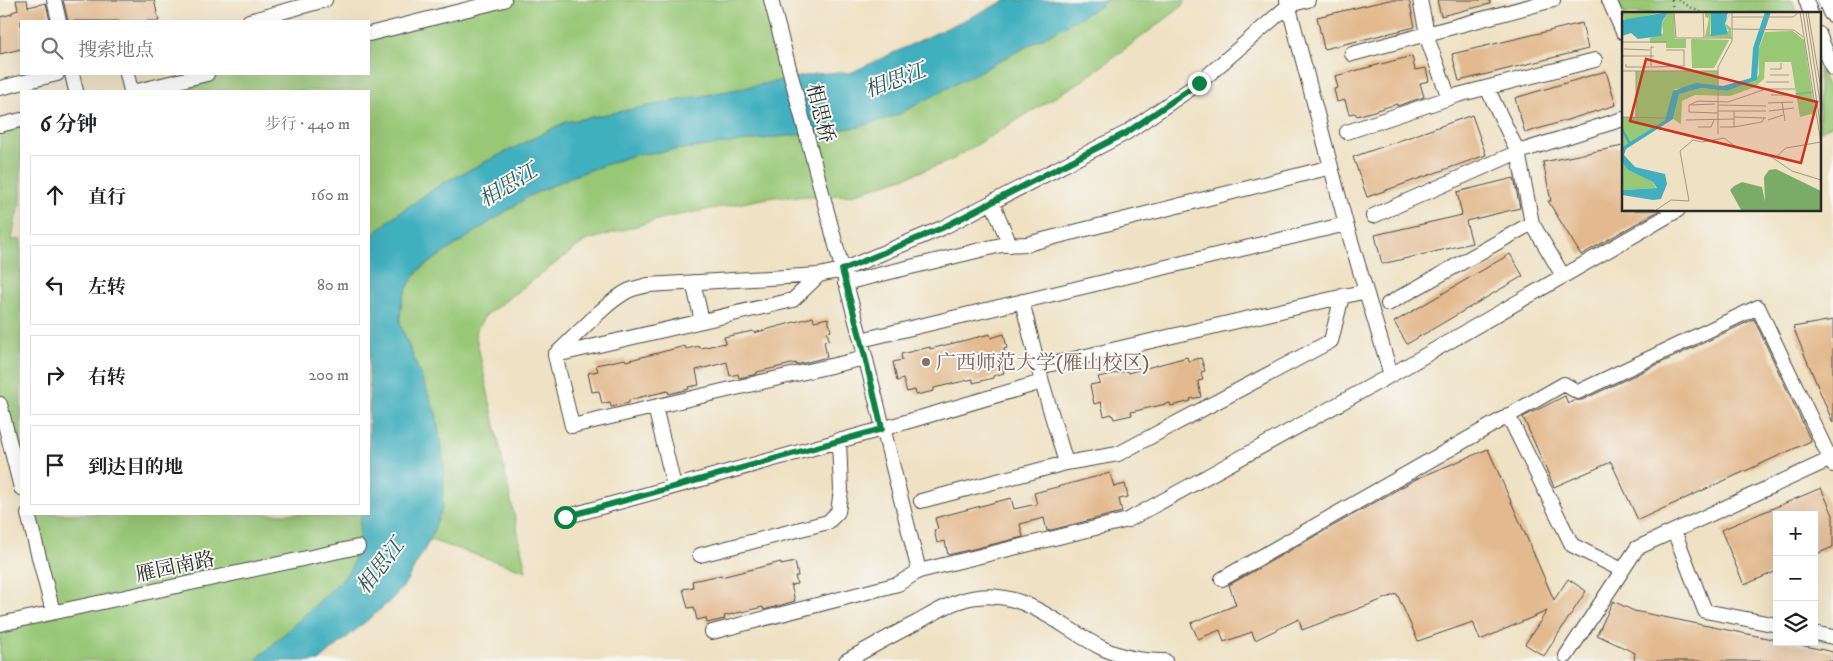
<!DOCTYPE html>
<html lang="zh">
<head>
<meta charset="utf-8">
<style>
	body { margin:0; font-family:"IM FELL DW Pica","Noto Serif SC",serif; background:#f2f2f2; color:#202124 }
	.controls { position:absolute; right:15px; bottom:15px; display:grid; overflow:hidden; border-radius:0px; box-shadow:0 5px 20px #0002 }
	.controls button { width:45px; height:45px; display:grid; place-items:center; padding:0; border:0; border-bottom:1px solid #e0e0e0; background:#fff; color:#202124; font:25px sans-serif }
	.stop { position:absolute; width:15px; height:15px; margin:-11px; border:4px solid #0b8043; border-radius:50%; background:#fff }
	.stop.end { background:#0b8043; border-color:#fff; box-shadow:0 1px 5px #0008 }
	.list { margin:0; padding:0; list-style:none }
	h2 { display:flex; justify-content:space-between; align-items:center; height:65px; margin:0; padding:0 20px; font-size:21px }
	h2 small { font-size:16px; font-weight:400; color:#757577 }
	.list li { display:grid; grid-template-columns:32px 1fr auto; gap:15px; align-items:center; box-sizing:border-box; height:80px; margin:0 10px 10px; padding:0 10px; border:1px solid #e0e0e0; border-radius:0px }
	.list b { display:block; font-size:19px; white-space:nowrap }
	.list em { font-size:16px; font-style:normal; color:#757577 }
	.icon { flex:none; width:28px; height:28px; fill:none; stroke:currentColor; stroke-width:2; stroke-linecap:round; stroke-linejoin:round }
	.map { position:relative; flex:none; width:1833px; height:661px; overflow:hidden }
	.search { position:absolute; background:#fff; box-shadow:0 5px 20px #0002; left:20px; top:20px; width:350px; height:55px; display:flex; align-items:center; gap:12px; box-sizing:border-box; padding:0 18px; border-radius:0px; color:#757577; font-size:19px }
	.panel { position:absolute; background:#fff; box-shadow:0 5px 20px #0002; left:20px; top:90px; width:350px; height:425px; border-radius:0px }
	.map>svg:first-child { display:block }
	.green { fill:#98c776; stroke:#627950 }
	.water { fill:#41afbe; stroke:#366d74 }
	.building { fill:#e3ba8f }
	.lines { fill:none; stroke-linecap:round; stroke-linejoin:round }
	.minor-casing { stroke:#484642; stroke-width:16 }
	.highway-casing { stroke:#484642; stroke-width:22 }
	.path { stroke:#484642; stroke-width:2.5; stroke-dasharray:1 4; stroke-linecap:butt }
	.minor { stroke:#fff; stroke-width:14 }
	.highway { stroke:#fff; stroke-width:20 }
	.route { stroke:#0b8043; stroke-width:6 }
	.education-dot { fill:#8d6e63; stroke:#f6f6f2; stroke-width:2 }
	.labels { text-anchor:middle; stroke-width:4; stroke-linejoin:round; paint-order:stroke }
	.street-label { font-size:20px; fill:#2b2b2b; stroke:#f6f6f2 }
	.education-label { font-size:20px; fill:#785e54; stroke:#f6f6f2; text-anchor:start }
	.water-label { font-size:21px; font-style:italic; fill:#33595e; stroke:#f6f6f2 }
	.inset-river { fill:none; stroke:#41afbe; stroke-width:2.5 }
	.inset-road { fill:none; stroke:#a19886; stroke-width:1 }
	.view { fill:#c8321e; fill-opacity:0.15; stroke:#c8321e; stroke-width:2.5 }
	.inset-edge { fill:none; stroke:#2b2b2b; stroke-width:2.5 }
</style>
</head>
<body>
<div class="map">
<svg width="1833" height="661" viewBox="0 0 1833 661">
	<rect width="100%" height="100%" fill="#f6f6f2"/>
	<filter id="ink" filterUnits="userSpaceOnUse"><feTurbulence type="fractalNoise" baseFrequency=".02" numOctaves="2"/><feDisplacementMap in="SourceGraphic" scale="10" xChannelSelector="R" yChannelSelector="G"/><feConvolveMatrix kernelMatrix="1 2 1 2 8 2 1 2 1" color-interpolation-filters="sRGB"/></filter>
	<filter id="wash" filterUnits="userSpaceOnUse"><feTurbulence type="fractalNoise" baseFrequency=".0096" numOctaves="4" result="noise"/><feDisplacementMap in="SourceGraphic" scale="20" xChannelSelector="R" yChannelSelector="G"/><feGaussianBlur stdDeviation="1.12" result="paint"/><feColorMatrix in="noise" values="0 0 0 0 0 0 0 0 0 0 0 0 0 0 0 0 0 1.4 0 .05"/><feComposite in="paint" operator="in"/></filter>
	<g filter="url(#wash)">
		<rect width="100%" height="100%" fill="#efe1c3"/>
		<path class="green" d="M504,0H771L792,79L566,122L443,183L393,217L375,233L369,242V91H137L207,74H369V34Z
			M1107,0H1186L1179,9L1083,80L950,161L903,178L851,195L773,197L664,218L585,241L485,316L475,332L526,571L430,540L442,508L444,468L436,414L400,324C400,299 405,287 421,268L529,196L573,176L634,155L859,127L897,115L1041,39L1102,5Z
			M1618,0H1792L1797,14H1624Z
			M1819,67L1833,100V124L1819,132Z
			M21,120V205L16,216L12,240L21,239V488L0,404V125Z
			M28,514H361C358,539 359,561 342,580L255,661H0V624L53,612Z"/>
		<path class="water" d="M1007,0H1107L1102,5L1041,39L897,115L859,127L633,155L573,176L529,196L421,268C405,287 400,299 400,324L436,414L444,468L442,508L430,540L403,587L390,601L319,661H255L342,580C359,561 358,539 361,514H369V242L375,233L393,217L443,183L566,122L815,74L838,72L850,73Z"/>
		<g id="blocks">
			<path class="building" d="M16,0H27L28,7L46,3L50,21H21V49L0,54V17L12,14V12L18,10Z
				M63,0H154L159,21H68Z
				M1389,0H1409L1415,27L1324,49L1317,17Z
				M1437,0H1490V4L1441,16Z
				M1582,23L1588,49L1459,81L1452,54Z
				M1412,56L1415,70L1426,68L1429,81L1420,83L1424,97L1397,106V104L1357,116L1355,113L1349,114L1345,100L1337,102L1334,89L1338,88L1335,76Z
				M1606,71L1616,105L1525,133L1515,98Z
				M1472,115L1486,155L1367,197L1353,157Z
				M1623,146V210H1660L1581,255L1548,201H1551L1543,162Z
				M1514,178L1520,208L1466,221L1472,243L1382,264L1375,235L1462,215L1457,192Z
				M1510,254L1523,276L1407,344L1394,322Z
				M813,317L814,321L828,318L831,331L827,332L829,340L824,341L827,357L796,365V363L757,372V374L739,378L738,374L730,376L727,362L720,364L696,370L699,385L688,387L689,389L669,394L668,391L641,397L629,400V403L611,407L610,402L602,404L599,391L592,392L588,373L598,371L596,365L625,359L626,361L685,346L686,349L699,346L700,348L726,343L724,337L753,331L754,333Z
				M1754,319L1811,441L1638,520L1611,462L1554,487L1523,417L1565,396L1568,404L1575,400H1582Z
				M1833,320V423L1793,327Z
				M990,334L991,338L1004,334L1007,348L1004,349L1006,357L1000,358L1004,373L993,376V378L973,383V379L934,388V391L916,395L915,390L907,392L903,379L897,381L893,362L902,360L901,354L930,347V349Z
				M1187,357L1188,361L1201,358L1205,371L1201,372L1203,380L1198,381L1201,397L1190,399L1191,401L1171,406L1170,403L1131,412L1132,415L1114,419L1112,414L1104,416L1101,402L1094,404L1090,385L1100,383L1098,377L1127,371L1128,373Z
				M1488,449L1554,600L1568,579L1586,591L1544,656L1525,644L1547,611L1480,640L1473,622L1418,641L1397,594L1302,630L1299,619L1255,640L1252,632L1224,642L1220,630L1198,639L1191,623L1236,605L1229,585L1416,479Z
				M1110,473L1114,487L1125,484L1128,497L1119,499L1122,512L1047,531L1044,518L1020,524L1023,537L948,555L945,541L937,543L934,530L938,529L935,518L1011,498L1014,509L1037,504L1034,493Z
				M1821,488L1833,515V547L1814,555V515H1777V571L1744,585L1721,530Z
				M781,562V565L795,562L798,576H795L797,584L791,585L795,601L764,610L763,607L724,616L725,619L707,623L706,618L697,620L694,607L688,608L683,589L693,587L692,581L721,575V577Z
				M1613,601L1634,611L1777,640V642H1786L1833,652V661H1634L1635,653L1597,635Z"/>
		</g>
	</g>
	<g filter="url(#ink)">
		<use href="#blocks" fill-opacity="0" stroke="#484642" stroke-width="1"/>
		<g class="lines">
			<g class="minor-casing">
				<path id="minor" d="M54,0L59,21
					M771,0L861,340L919,571
					M1287,0L1346,224L1391,375
					M1420,0L1429,43L1449,98
					M1609,0L1623,32
					M1806,0L1811,14
					M249,21L325,0
					M369,34L504,0
					M1819,34L1833,69
					M1352,54L1553,0
					M72,74L76,91
					M127,74L131,91
					M0,88L57,74
					M1487,88L1518,152L1532,223L1563,276
					M137,91L207,74
					M0,125L21,120
					M1347,132L1458,95L1595,60
					M992,202L1010,245
					M1373,216L1518,152L1623,119
					M693,282L702,321
					M845,283L1001,245L1027,244L1331,167
					M1388,304L1532,223
					M861,340L1346,224
					M556,355L793,300L819,275
					M865,358L572,426L555,355C575,337 603,305 626,292C633,288 641,287 648,285L819,275L842,270L942,228L1126,133L1199,83L1289,5L1308,0
					M1039,367L1366,291
					M0,404L21,488
					M655,407L674,486
					M1508,415L1572,545L1622,570
					M1066,463L1118,454L1331,341L1342,296
					M921,501L1066,463L1042,382L1022,301
					M28,514L53,612
					M565,517L882,429L1042,382
					M1674,531L1705,611L1777,625
					M700,555L828,522L838,512L841,490L839,440
					M1222,579L1564,384L1578,392L1758,307L1833,465
					M0,624L358,547
					M712,632L898,584L919,571L1128,520L1391,375L1678,210
					M1814,633L1833,637
					M1566,656L1637,548L1833,458
					M846,661C869,648 892,635 916,623C934,613 951,602 971,598C1022,587 1060,627 1102,648C1122,658 1143,661 1165,661"/>
			</g>
			<g class="highway-casing">
				<path id="highway" d="M1828,0L1833,12"/>
			</g>
			<path class="path" d="M1672,0L1673,14
				M1678,0L1703,14"/>
			<use href="#minor" class="minor"/>
			<use href="#highway" class="highway"/>
		</g>
	</g>
	<g class="lines" filter="url(#ink)">
		<path class="route" d="M565,517L882,429L861,340L842,270L942,228L1126,133L1199,83"/>
	</g>
	<circle class="education-dot" cx="926" cy="362" r="5"/>
	<g class="labels">
		<g class="street-label">
			<text transform="translate(821 113) rotate(76)" y="7">相思桥</text>
			<text transform="translate(175 566) rotate(-12)" y="7">雁园南路</text>
		</g>
		<g class="education-label">
			<text x="936" y="369">广西师范大学(雁山校区)</text>
		</g>
		<g class="water-label">
			<text transform="translate(895 80) rotate(-20)" y="7">相思江</text>
			<text transform="translate(508 185) rotate(-31)" y="7">相思江</text>
			<text transform="translate(380 566) rotate(-52)" y="7">相思江</text>
		</g>
	</g>
	<g transform="translate(1622 12)">
		<rect width="199" height="199" fill="#efe1c3"/>
		<path d="M0,0H40L3,9ZM46,0H52L53,27H64V36H44V31H28V26L41,21L40,11ZM83,0L89,1L88,22L107,19L104,15L103,9L109,0L103,11L109,16V26L83,25L87,6L83,5ZM171,19L182,28L193,101L178,105L169,50H143L142,67L133,75L108,84L73,83L60,89L59,112L51,107L57,82L79,76L105,79L133,69L137,62L136,39L143,20ZM69,28L70,27L107,28L92,56H70ZM14,59H96V73L53,77L43,108L0,135V105H14ZM0,150L6,158L31,170L34,176L0,178Z" fill="#98c776"/>
		<path d="M154,157L199,179V198H119L108,178L112,174L120,170L140,175L143,190L142,165L147,158Z" fill="#7aac67"/>
		<path d="M46,0L40,10L39,24L16,27L9,21L0,24V8ZM89,0H106L103,12L106,22L89,24ZM143,0H149L137,35L135,68L105,79L79,76L57,82L51,107L4,137L2,143L13,155L43,162L45,172L39,187L31,188L0,183V178L35,176L31,170L6,158L0,150V135L43,108L51,79L74,71L101,74L129,66L131,36Z" fill="#41afbe"/>
		<path class="inset-river" d="M0,117L8,132"/>
		<path class="inset-road" d="M52,0L54,26H110M81,0L82,26M178,0L199,131M181,0L199,117M184,0L199,96M186,0L199,77M110,5H171L177,0M110,17L172,18L181,25M0,30H45M32,35H29V55L62,54V38H44M2,37L28,38M0,44H32M4,52V55H28M148,57H159V51M0,59H96M14,59V105M148,63H167M144,70H167M173,82L191,80M149,83H169M160,90L163,109M146,91L171,90M69,93L93,92M97,93L144,94M96,99H144M147,99L172,96M96,101L67,100V93L76,89L106,90L144,77H173M0,105L44,106M112,105L144,106M64,108L112,107M146,108L161,103M76,115H89L92,108M98,115H112V99M112,115L140,110L142,106M96,122V55L110,29V0M154,145L164,136L199,130M2,198H32M34,198L49,188L67,189L58,139L71,128L80,130L102,126L114,135L148,144L170,159L199,168"/>
		<path class="view" d="M24,47L195,90L179,151L8,109Z"/>
		<rect width="199" height="199" class="inset-edge"/>
	</g>
</svg>
<div class="controls">
<button>+</button>
<button>−</button>
<button><svg class="icon" aria-label="layers" viewBox="0 0 24 24"><path d="M12 4l9 5-9 5-9-5zM3 14l9 5 9-5"/></svg></button>
</div>
<div class="stop" style="left:565px;top:517px"></div>
<div class="stop end" style="left:1199px;top:83px"></div>
<div class="search"><svg class="icon" aria-label="search" viewBox="0 0 24 24"><circle cx="10" cy="10" r="6"/><path d="M15 15l6 6"/></svg>搜索地点</div>
<section class="panel">
<h2>6 分钟<small>步行 · 440 m</small></h2>
<ul class="list">
<li><svg class="icon" aria-label="ahead" viewBox="0 0 24 24"><path d="M12 20V5M6 11l6-6 6 6"/></svg><div><b>直行</b></div><em>160 m</em></li>
<li><svg class="icon" aria-label="left" viewBox="0 0 24 24"><path d="M17 20v-9H6M10 6l-5 5 5 5"/></svg><div><b>左转</b></div><em>80 m</em></li>
<li><svg class="icon" aria-label="right" viewBox="0 0 24 24"><path d="M7 20v-9h11M14 6l5 5-5 5"/></svg><div><b>右转</b></div><em>200 m</em></li>
<li><svg class="icon" aria-label="arrive" viewBox="0 0 24 24"><path d="M6 21V4h12l-3 4 3 4H6"/></svg><div><b>到达目的地</b></div></li>
</ul>
</section>
</div>
</body>
</html>
